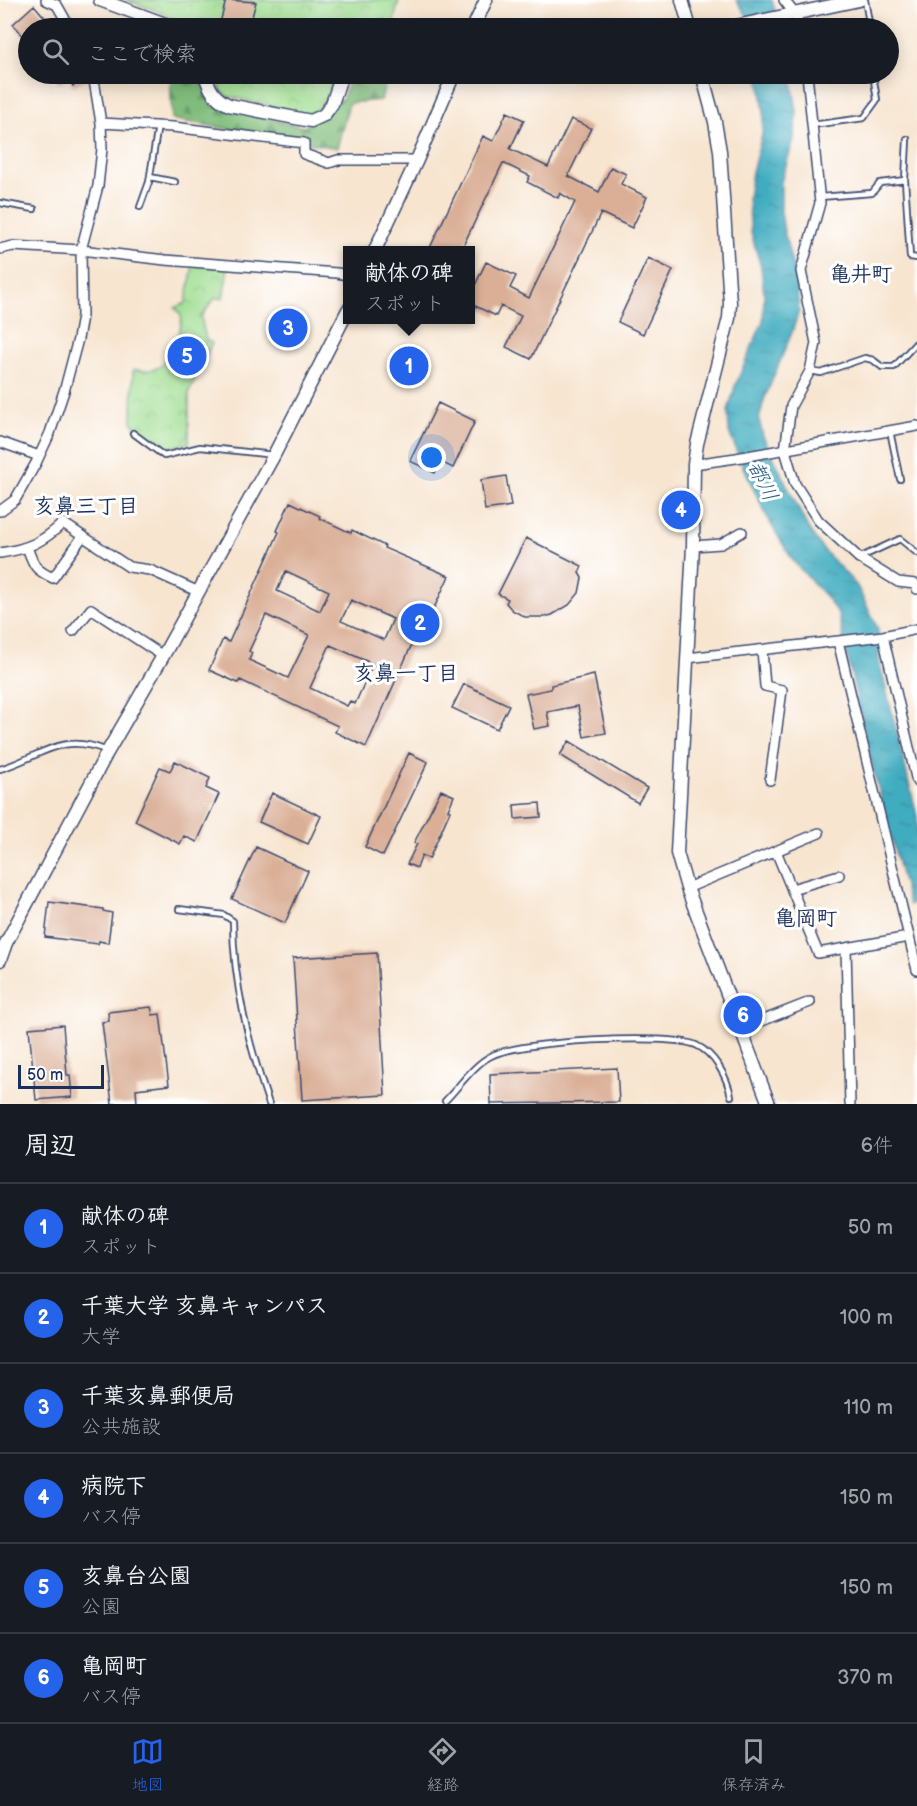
<!DOCTYPE html>
<html lang="ja">
<head>
<meta charset="utf-8">
<style>
	body { margin:0; font-family:"Balsamiq Sans","Klee One",sans-serif; background:#20242c; color:#f1f3f6 }
	.scale { position:absolute; left:18px; bottom:15px; width:86px; box-sizing:border-box; padding-left:6px; border:3px solid #1b2f5e; border-top:0; font-size:16px; line-height:21px; white-space:nowrap; color:#1b2f5e; -webkit-text-stroke:4px #fff; paint-order:stroke }
	.you { position:absolute; left:432px; top:458px; width:21px; height:21px; margin:-15px; border:4px solid #fff; border-radius:50%; background:#1a73e8; box-shadow:0 0 0 9px #1a73e833 }
	.badge { display:grid; place-items:center; width:39px; height:39px; border-radius:50%; background:#2563eb; color:#fff; font-size:20px; font-weight:700 }
	.pin { position:absolute; translate:-50% -50%; border:3px solid #fff; box-shadow:0 2px 6px #0006 }
	.popup { position:absolute; left:343px; top:246px; width:132px; height:78px; box-sizing:border-box; display:grid; place-content:center; border-radius:0px; background:#171b24; filter:drop-shadow(0 2px 4px #0005); font-size:20px; white-space:nowrap; color:#9ea1a6 }
	.popup b { font-size:22px; color:#f1f3f6 }
	.popup::after { content:''; position:absolute; left:50%; top:100%; margin-left:-12px; border:12px solid transparent; border-top-color:#171b24 }
	.list { margin:0; padding:0; list-style:none }
	h2 { display:flex; justify-content:space-between; align-items:center; height:78px; margin:0; padding:0 24px; font-size:26px }
	h2 small { font-size:20px; font-weight:400; color:#9ea1a6 }
	.list li { display:grid; grid-template-columns:39px 1fr auto; gap:18px; align-items:center; box-sizing:border-box; height:90px; padding:0 24px; border-top:2px solid #363941 }
	.list b { display:block; font-size:22px; white-space:nowrap }
	.list p { margin:0; font-size:20px; white-space:nowrap; color:#9ea1a6 }
	.list em { font-size:20px; font-style:normal; color:#9ea1a6 }
	.icon { flex:none; width:33px; height:33px; fill:none; stroke:currentColor; stroke-width:2; stroke-linecap:round; stroke-linejoin:round }
	.map { position:relative; flex:none; width:917px; height:1104px; overflow:hidden }
	.search { position:absolute; background:#171b24; box-shadow:0 3px 15px #0003; left:18px; right:18px; top:18px; height:66px; display:flex; align-items:center; gap:15px; box-sizing:border-box; padding:0 21px; border-radius:33px; color:#9ea1a6; font-size:22px }
	.sheet { height:618px; background:#171b24 }
	nav { display:flex; justify-content:space-around; align-items:center; box-sizing:border-box; height:84px; border-top:2px solid #363941; background:#171b24; font-size:16px; color:#9ea1a6 }
	nav a { display:grid; justify-items:center; gap:3px }
	nav .on { color:#2563eb }
	.map>svg:first-child { display:block }
	.forest { fill:url(#forest-firs); stroke:#4e766d; stroke-width:1.5 }
	.park { fill:url(#park-crowns); stroke:#5e8678; stroke-width:1.5 }
	.water { fill:url(#water-ripples); stroke:#2e6e8f; stroke-width:1.5 }
	.building { fill:#daaf96; fill-rule:evenodd }
	.lines { fill:none; stroke-linecap:round; stroke-linejoin:round }
	.service-casing { stroke:#3c4a6f; stroke-width:8 }
	.minor-casing { stroke:#3c4a6f; stroke-width:12 }
	.tertiary-casing { stroke:#3c4a6f; stroke-width:15 }
	.service { stroke:#fff; stroke-width:4.5 }
	.minor { stroke:#fff; stroke-width:9 }
	.tertiary { stroke:#fff; stroke-width:12 }
	.labels { text-anchor:middle; stroke-width:6; stroke-linejoin:round; paint-order:stroke }
	.neighbourhood-label { font-size:21px; font-weight:bold; fill:#1b2f5e; stroke:#fff }
	.water-label { font-size:21px; font-style:italic; fill:#2a6185; stroke:#fff }
</style>
</head>
<body>
<div class="map">
<svg width="917" height="1104" viewBox="0 0 917 1104">
	<defs>
		<pattern id="forest-firs" width="22" height="20" patternUnits="userSpaceOnUse" patternTransform="scale(1.5)"><rect width="22" height="20" fill="#80bd7c"/><path d="M5 1l3.5 6h-7zM16 11l3.5 6h-7z" fill="#689a69"/></pattern>
		<pattern id="park-crowns" width="20" height="18" patternUnits="userSpaceOnUse" patternTransform="scale(1.5)"><rect width="20" height="18" fill="#a0de92"/><path d="M2 6a3 3 0 1 1 6 0M12 15a3 3 0 1 1 6 0" fill="none" stroke="#89bf80"/></pattern>
		<pattern id="water-ripples" width="26" height="14" patternUnits="userSpaceOnUse" patternTransform="scale(1.5)"><rect width="26" height="14" fill="#41acc0"/><path d="M2 4q2-2 4 0t4 0M15 11q2-2 4 0t4 0" fill="none" stroke="#368c9f"/></pattern>
	</defs>
	<rect width="100%" height="100%" fill="#fff"/>
	<filter id="ink" filterUnits="userSpaceOnUse"><feTurbulence type="fractalNoise" baseFrequency=".0167" numOctaves="2"/><feDisplacementMap in="SourceGraphic" scale="12" xChannelSelector="R" yChannelSelector="G"/><feConvolveMatrix kernelMatrix="1 2 1 2 8 2 1 2 1" color-interpolation-filters="sRGB"/></filter>
	<filter id="wash" filterUnits="userSpaceOnUse"><feTurbulence type="fractalNoise" baseFrequency=".008" numOctaves="4" result="noise"/><feDisplacementMap in="SourceGraphic" scale="24" xChannelSelector="R" yChannelSelector="G"/><feGaussianBlur stdDeviation="1.35" result="paint"/><feColorMatrix in="noise" values="0 0 0 0 0 0 0 0 0 0 0 0 0 0 0 0 0 1.4 0 .05"/><feComposite in="paint" operator="in"/></filter>
	<g filter="url(#wash)">
		<rect width="100%" height="100%" fill="#f7e5d0"/>
		<path class="forest" d="M168,74H199L211,106L304,127L343,98L351,74H388L381,100L349,103L337,148L172,119L170,75Z"/>
		<path class="park" d="M125,0H399L392,28H194L155,10Z
			M217,74H335C330,91 326,105 309,115L227,96L219,88Z
			M193,265L228,268L223,298H215L201,317L206,340L212,343L189,392V443L164,449L142,434L132,422L133,370C142,370 149,372 157,368C168,363 184,327 181,316C180,313 177,310 175,308L186,303Z"/>
		<path class="water" d="M736,0H772L780,28H751L750,20Z
			M759,74H791L797,112L794,139L781,182V211L784,232L796,278L799,311L793,330L764,400L759,420L763,436L808,528L822,548L857,586L878,629L879,660L917,815V904L909,905L869,753L838,614L827,598L793,561L769,521L743,467L729,432L728,411L735,386L763,321L764,295L761,267L751,233L748,198L752,172L762,135L764,113Z"/>
		<g id="blocks">
			<path class="building" d="M226,0L256,2L249,28H233V27L220,23Z
				M34,5L54,28H28V31L23,36L13,24Z
				M53,74H86L87,79L73,86L69,79L59,84Z
				M507,112L524,120L510,149L548,167L571,119L591,128L568,176L599,192L611,167L626,174L621,184L647,197L632,228L601,213L531,359L506,347L521,316L501,306L496,316L471,304V294L486,262L516,276L510,288L529,298L575,202L560,193L558,198L527,182L530,176L503,163L461,250H429L483,136L493,141Z
				M648,258L673,270L643,334L618,322Z
				M438,403L475,421L453,468L441,462L435,473L410,461Z
				M506,476L511,506L485,510L481,480Z
				M290,502L320,516L319,518L351,533L352,530L385,546L384,548L449,576L434,608L429,606L366,747L335,732L338,726L240,680L238,683L209,670L223,639L229,642L279,532L277,531ZM286,571L329,591L320,611L277,591ZM351,600L393,619L384,640L341,621ZM266,615L309,635L288,678L249,660L252,653L249,651ZM330,645L373,664L355,704L350,701L347,706L310,688Z
				M526,538L582,566L579,573L582,578L579,593L569,605L552,615L544,617H525L512,610L506,603L508,599L498,594Z
				M594,675L606,733L584,737L578,706L547,712L550,726L534,729L526,694L551,689V685Z
				M464,684L509,705L497,729L452,708Z
				M569,741L647,788L638,803L560,755Z
				M409,753L428,762L383,856L365,847Z
				M175,761L210,778L206,788L219,794L197,842L184,836L180,844L135,821L160,767L170,771Z
				M441,790L454,796L448,810L450,811L429,859L422,855L417,868L407,864L417,844L414,843Z
				M272,793L321,816L308,844L259,822Z
				M540,803L541,817L515,819L514,805Z
				M256,847L308,871L285,923L232,899Z
				M49,902L103,909V911L112,913L108,943L99,941L98,944L45,937Z
				M377,953L385,1095L302,1100L293,958Z
				M151,1007L153,1015L160,1014L169,1085L136,1089L137,1104H112L102,1022L109,1021L108,1012Z
				M63,1025L67,1075H70L72,1097L36,1100L29,1028Z
				M617,1068L619,1102L491,1104L490,1074Z"/>
		</g>
	</g>
	<g filter="url(#ink)">
		<use href="#blocks" fill-opacity="0" stroke="#3c4a6f" stroke-width="1.5"/>
		<g class="lines">
			<g class="service-casing">
				<path id="service" d="M865,0L870,28
					M812,125L864,118L877,100L873,74
					M907,139L905,180L910,257L917,258
					M150,177L175,182
					M820,197L872,193L880,183L905,180
					M0,203L34,209
					M140,207L149,182L158,125
					M810,371L821,373L865,358L873,360L882,367H894L917,342
					M890,431L900,479
					M133,433L164,456L200,447L274,455
					M859,558L900,539L917,553
					M0,769C41,757 60,732 105,750
					M179,909L224,915L233,921C233,984 249,1045 269,1104
					M445,1101C459,1087 473,1065 491,1056C517,1041 667,1033 696,1045C715,1054 727,1077 731,1096"/>
			</g>
			<g class="minor-casing">
				<path id="minor" d="M46,0L57,5L70,28
					M784,0L794,13L801,28
					M807,74L820,203L801,271L816,343L810,371L791,406L785,450L795,484L818,520L859,558L898,582L915,584L917,589
					M101,123L173,127L304,143V154L329,163L338,160H417
					M0,249L13,246L81,250L165,260L337,273L348,275
					M0,442L39,456
					M694,464L736,458L917,426
					M0,511L15,500L36,463L50,433L65,388L78,339L82,316L81,250L98,186L102,149L101,123L93,74
					M693,546L721,544L742,532
					M27,547C34,566 34,569 53,578L83,536
					M0,553C28,549 43,542 63,523L129,567L150,570L199,592
					M73,631L91,609L163,656
					M883,636L917,782
					M838,641L917,970
					M762,650L765,686L782,690L770,780
					M687,658L883,636L917,629
					M776,851L818,953L909,937
					M687,888L819,833
					M792,889L839,875
					M846,948L850,1104
					M741,1029L810,1002"/>
			</g>
			<g class="tertiary-casing">
				<path id="tertiary" d="M100,0L176,28
					M682,0L690,28
					M473,28L486,0
					M727,28L859,0
					M205,74C209,89 214,98 229,105L311,121L324,115L332,104L342,74
					M702,74L715,122L720,151L730,303L729,318L697,444L694,464L693,546L677,853L687,888L769,1104
					M375,250L417,160L454,74
					M0,960L6,943L108,751L163,656L274,455L348,310"/>
			</g>
			<use href="#service" class="service"/>
			<use href="#minor" class="minor"/>
			<use href="#tertiary" class="tertiary"/>
		</g>
	</g>
	<g class="labels">
		<g class="neighbourhood-label">
			<text x="861" y="281">亀井町</text>
			<text x="86" y="513">亥鼻三丁目</text>
			<text x="406" y="680">亥鼻一丁目</text>
			<text x="806" y="925">亀岡町</text>
		</g>
		<g class="water-label">
			<text transform="translate(763 481) rotate(64)" y="7">都川</text>
		</g>
	</g>
</svg>
<div class="scale">50 m</div>
<div class="you"></div>
<div class="pin badge" style="left:409px;top:366px">1</div>
<div class="popup"><b>献体の碑</b>スポット</div>
<div class="pin badge" style="left:420px;top:623px">2</div>
<div class="pin badge" style="left:288px;top:328px">3</div>
<div class="pin badge" style="left:681px;top:510px">4</div>
<div class="pin badge" style="left:187px;top:356px">5</div>
<div class="pin badge" style="left:743px;top:1015px">6</div>
<div class="search"><svg class="icon" aria-label="search" viewBox="0 0 24 24"><circle cx="10" cy="10" r="6"/><path d="M15 15l6 6"/></svg>ここで検索</div>
</div>
<section class="sheet">
<h2>周辺<small>6件</small></h2>
<ul class="list">
<li><span class="badge">1</span><div><b>献体の碑</b><p>スポット</p></div><em>50 m</em></li>
<li><span class="badge">2</span><div><b>千葉大学 亥鼻キャンパス</b><p>大学</p></div><em>100 m</em></li>
<li><span class="badge">3</span><div><b>千葉亥鼻郵便局</b><p>公共施設</p></div><em>110 m</em></li>
<li><span class="badge">4</span><div><b>病院下</b><p>バス停</p></div><em>150 m</em></li>
<li><span class="badge">5</span><div><b>亥鼻台公園</b><p>公園</p></div><em>150 m</em></li>
<li><span class="badge">6</span><div><b>亀岡町</b><p>バス停</p></div><em>370 m</em></li>
</ul>
</section>
<nav>
<a class="on"><svg class="icon" aria-label="map" viewBox="0 0 24 24"><path d="M3 6l6-2 6 2 6-2v14l-6 2-6-2-6 2zM9 4v14M15 6v14"/></svg>地図</a>
<a><svg class="icon" aria-label="directions" viewBox="0 0 24 24"><path d="M12 3l9 9-9 9-9-9zM9 14v-3h6M13 9l2 2-2 2"/></svg>経路</a>
<a><svg class="icon" aria-label="saved" viewBox="0 0 24 24"><path d="M7 4h10v16l-5-4-5 4z"/></svg>保存済み</a>
</nav>
</body>
</html>
